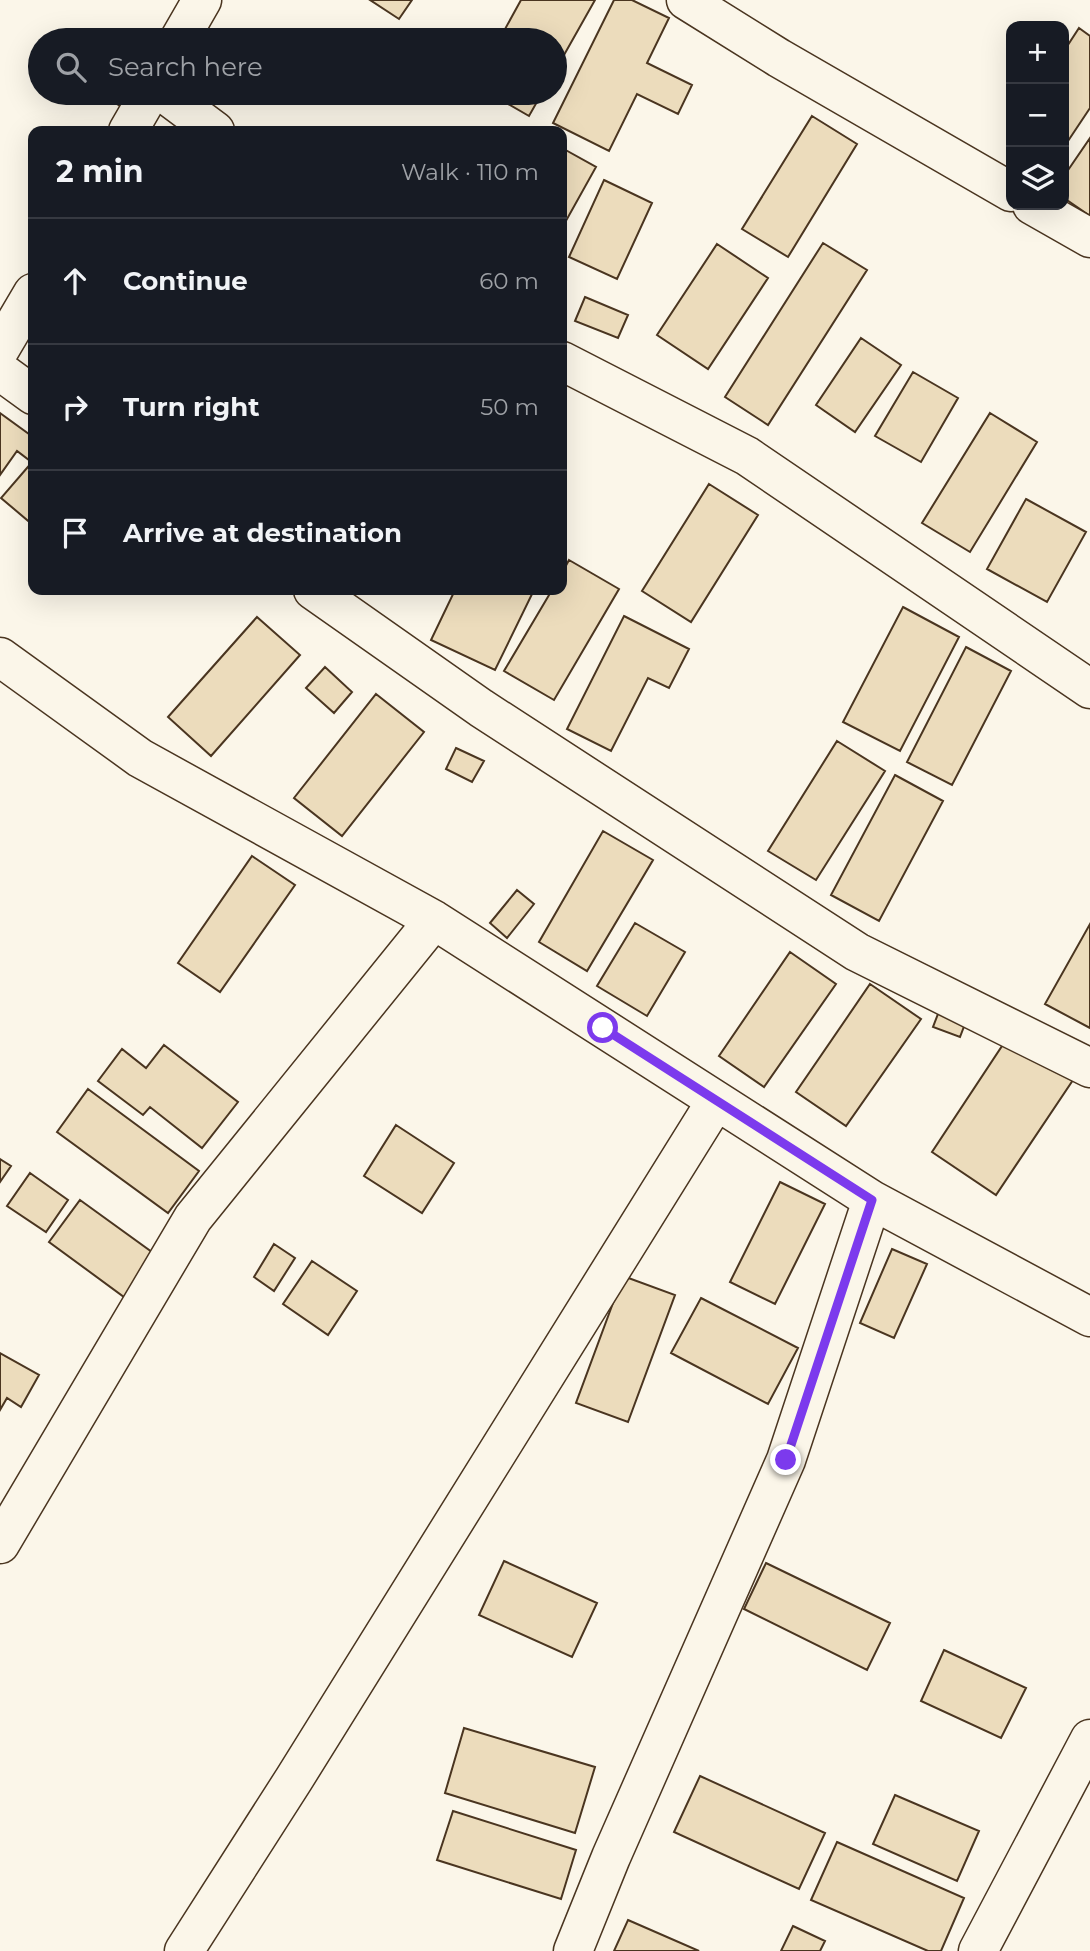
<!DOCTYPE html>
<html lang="en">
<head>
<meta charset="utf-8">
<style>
	body { margin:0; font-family:Montserrat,sans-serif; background:#20242c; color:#f1f3f6 }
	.controls { position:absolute; right:21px; top:21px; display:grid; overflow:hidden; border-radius:14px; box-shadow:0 7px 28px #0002 }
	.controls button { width:63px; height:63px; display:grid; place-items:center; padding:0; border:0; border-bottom:2px solid #363941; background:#171b24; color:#f1f3f6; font:35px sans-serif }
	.stop { position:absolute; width:21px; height:21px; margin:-16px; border:5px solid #7c3aed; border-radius:50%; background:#fff }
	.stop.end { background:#7c3aed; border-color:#fff; box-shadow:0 2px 7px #0008 }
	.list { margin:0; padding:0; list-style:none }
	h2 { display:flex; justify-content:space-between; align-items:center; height:91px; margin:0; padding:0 28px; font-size:30px }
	h2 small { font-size:23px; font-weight:400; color:#9ea1a6 }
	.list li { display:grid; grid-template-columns:46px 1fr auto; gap:21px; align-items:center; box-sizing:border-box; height:126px; padding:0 28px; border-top:2px solid #363941 }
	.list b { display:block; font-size:26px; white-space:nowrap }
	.list em { font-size:23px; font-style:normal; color:#9ea1a6 }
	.icon { flex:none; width:38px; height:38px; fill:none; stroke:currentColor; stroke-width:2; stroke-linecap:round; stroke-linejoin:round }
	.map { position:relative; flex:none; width:1090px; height:1951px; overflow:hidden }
	.search { position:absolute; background:#171b24; box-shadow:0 7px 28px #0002; left:28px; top:28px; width:539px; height:77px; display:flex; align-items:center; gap:18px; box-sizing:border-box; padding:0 24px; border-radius:38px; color:#9ea1a6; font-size:26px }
	.panel { position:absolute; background:#171b24; box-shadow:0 7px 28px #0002; left:28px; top:126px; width:539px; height:469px; border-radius:14px }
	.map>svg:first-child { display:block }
	.building { fill:#ecdcbc; stroke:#4a3520; stroke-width:2 }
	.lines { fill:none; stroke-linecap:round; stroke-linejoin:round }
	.minor-casing { stroke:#4a3520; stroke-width:41 }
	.minor { stroke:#fbf6e9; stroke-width:38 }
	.route { stroke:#7c3aed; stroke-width:9 }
</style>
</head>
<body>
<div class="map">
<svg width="1090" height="1951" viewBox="0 0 1090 1951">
	<rect width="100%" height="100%" fill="#fbf6e9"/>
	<path class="building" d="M370,0H412L399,19Z
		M521,0H595L555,71V40H499Z
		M614,0H632L669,18L647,63L692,85L678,114L637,94L609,151L553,123Z
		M1079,28L1090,36V108L1064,147V51Z
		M98,93H137L127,110Z
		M489,93H542L529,116Z
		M812,116L857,144L788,257L742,229Z
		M1090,138V216L1064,198V176Z
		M562,148L596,167L562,228Z
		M604,180L652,203L617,279L569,257Z
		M823,243L867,270L768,425L725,397Z
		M717,244L768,278L708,369L657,335Z
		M585,297L628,315L618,338L575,321Z
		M861,338L901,365L855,432L816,405Z
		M913,372L958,398L921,462L875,436Z
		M0,413L33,437V455L29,460L17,451L0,475Z
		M990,413L1037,442L970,552L922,523Z
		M33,461V525L1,498Z
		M709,484L758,515L691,622L642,591Z
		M1026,499L1086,532L1047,602L987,569Z
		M569,560L619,589L554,700L504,671L552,590H562V573Z
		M455,590H534L495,670L431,640Z
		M903,607L959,637L900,751L843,722Z
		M624,616L689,649L669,688L648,678L611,751L567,729Z
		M257,617L300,655L211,756L168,717Z
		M966,647L1011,671L952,785L907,762Z
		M325,667L352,692L334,713L306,688Z
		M376,694L424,732L342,836L294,798Z
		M837,741L885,771L816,880L768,851Z
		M456,748L484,761L472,782L446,769Z
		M895,775L943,801L879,921L831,895Z
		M603,831L653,860L587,971L539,942Z
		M252,856L295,885L220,992L178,963Z
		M517,890L534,904L507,938L490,923Z
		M635,923L685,952L647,1016L597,986Z
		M1090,924V1028L1045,1004Z
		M790,952L836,984L764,1087L719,1056Z
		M870,984L921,1019L846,1126L796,1092Z
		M941,1006L968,1016L960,1037L933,1027Z
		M1008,1037L1073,1080L996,1195L932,1152Z
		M164,1045L238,1102L202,1148L150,1107L143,1115L98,1081L122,1049L146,1068Z
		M88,1089L199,1171L168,1213L57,1132Z
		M396,1125L454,1163L422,1213L364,1176Z
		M0,1159L11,1166L0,1182Z
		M30,1173L68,1200L46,1232L7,1206Z
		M780,1182L825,1204L775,1304L730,1282Z
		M80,1200L156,1255L124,1297L49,1242Z
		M274,1244L295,1258L274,1291L254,1277Z
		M892,1249L927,1264L894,1338L860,1323Z
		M312,1261L357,1291L328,1335L283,1304Z
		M623,1276L675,1295L628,1422L576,1403Z
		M701,1298L798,1348L768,1404L671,1353Z
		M0,1353L39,1375L21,1407L7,1398L0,1410Z
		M504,1561L597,1603L572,1657L479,1615Z
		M766,1563L890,1623L867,1670L744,1609Z
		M944,1650L1026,1688L1001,1738L921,1701Z
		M464,1728L595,1767L575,1833L445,1793Z
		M700,1776L825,1833L799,1889L674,1832Z
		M895,1795L979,1831L957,1881L873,1844Z
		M453,1811L576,1850L561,1899L437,1860Z
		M837,1842L964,1898L941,1951H928L811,1900Z
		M628,1920L699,1951H614Z
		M793,1926L825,1941L820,1951H781Z"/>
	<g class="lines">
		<g class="minor-casing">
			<path id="minor" d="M686,0L779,58L1011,192
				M179,40L202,0
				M164,93L215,131
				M128,131L150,93
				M1032,205L1090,238
				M0,349L33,293
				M562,361L747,456L1090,689
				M0,371L33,395
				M313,590L481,708L857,952L1090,1068
				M0,657L140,758L434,920L872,1200L1090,1317
				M0,1544L193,1218L434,920
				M184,1951L294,1779L716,1101
				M573,1951L611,1857L786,1460L872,1200
				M978,1951L1090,1739"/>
		</g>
		<use href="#minor" class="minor"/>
	</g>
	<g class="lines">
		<path class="route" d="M603,1028L872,1200L786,1460"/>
	</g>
</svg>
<div class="controls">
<button>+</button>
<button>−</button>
<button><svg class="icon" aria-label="layers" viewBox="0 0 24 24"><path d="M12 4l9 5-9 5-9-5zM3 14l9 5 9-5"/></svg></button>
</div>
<div class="stop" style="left:603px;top:1028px"></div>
<div class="stop end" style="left:786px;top:1460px"></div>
<div class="search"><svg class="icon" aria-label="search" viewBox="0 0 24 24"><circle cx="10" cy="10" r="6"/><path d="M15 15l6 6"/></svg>Search here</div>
<section class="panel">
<h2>2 min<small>Walk · 110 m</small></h2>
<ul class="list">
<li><svg class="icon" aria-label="ahead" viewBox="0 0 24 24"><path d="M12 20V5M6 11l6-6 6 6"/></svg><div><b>Continue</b></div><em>60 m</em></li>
<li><svg class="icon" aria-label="right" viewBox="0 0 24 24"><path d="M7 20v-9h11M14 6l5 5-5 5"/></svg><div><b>Turn right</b></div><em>50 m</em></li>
<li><svg class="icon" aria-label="arrive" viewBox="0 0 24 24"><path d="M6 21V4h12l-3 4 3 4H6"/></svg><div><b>Arrive at destination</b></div></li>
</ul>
</section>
</div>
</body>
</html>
